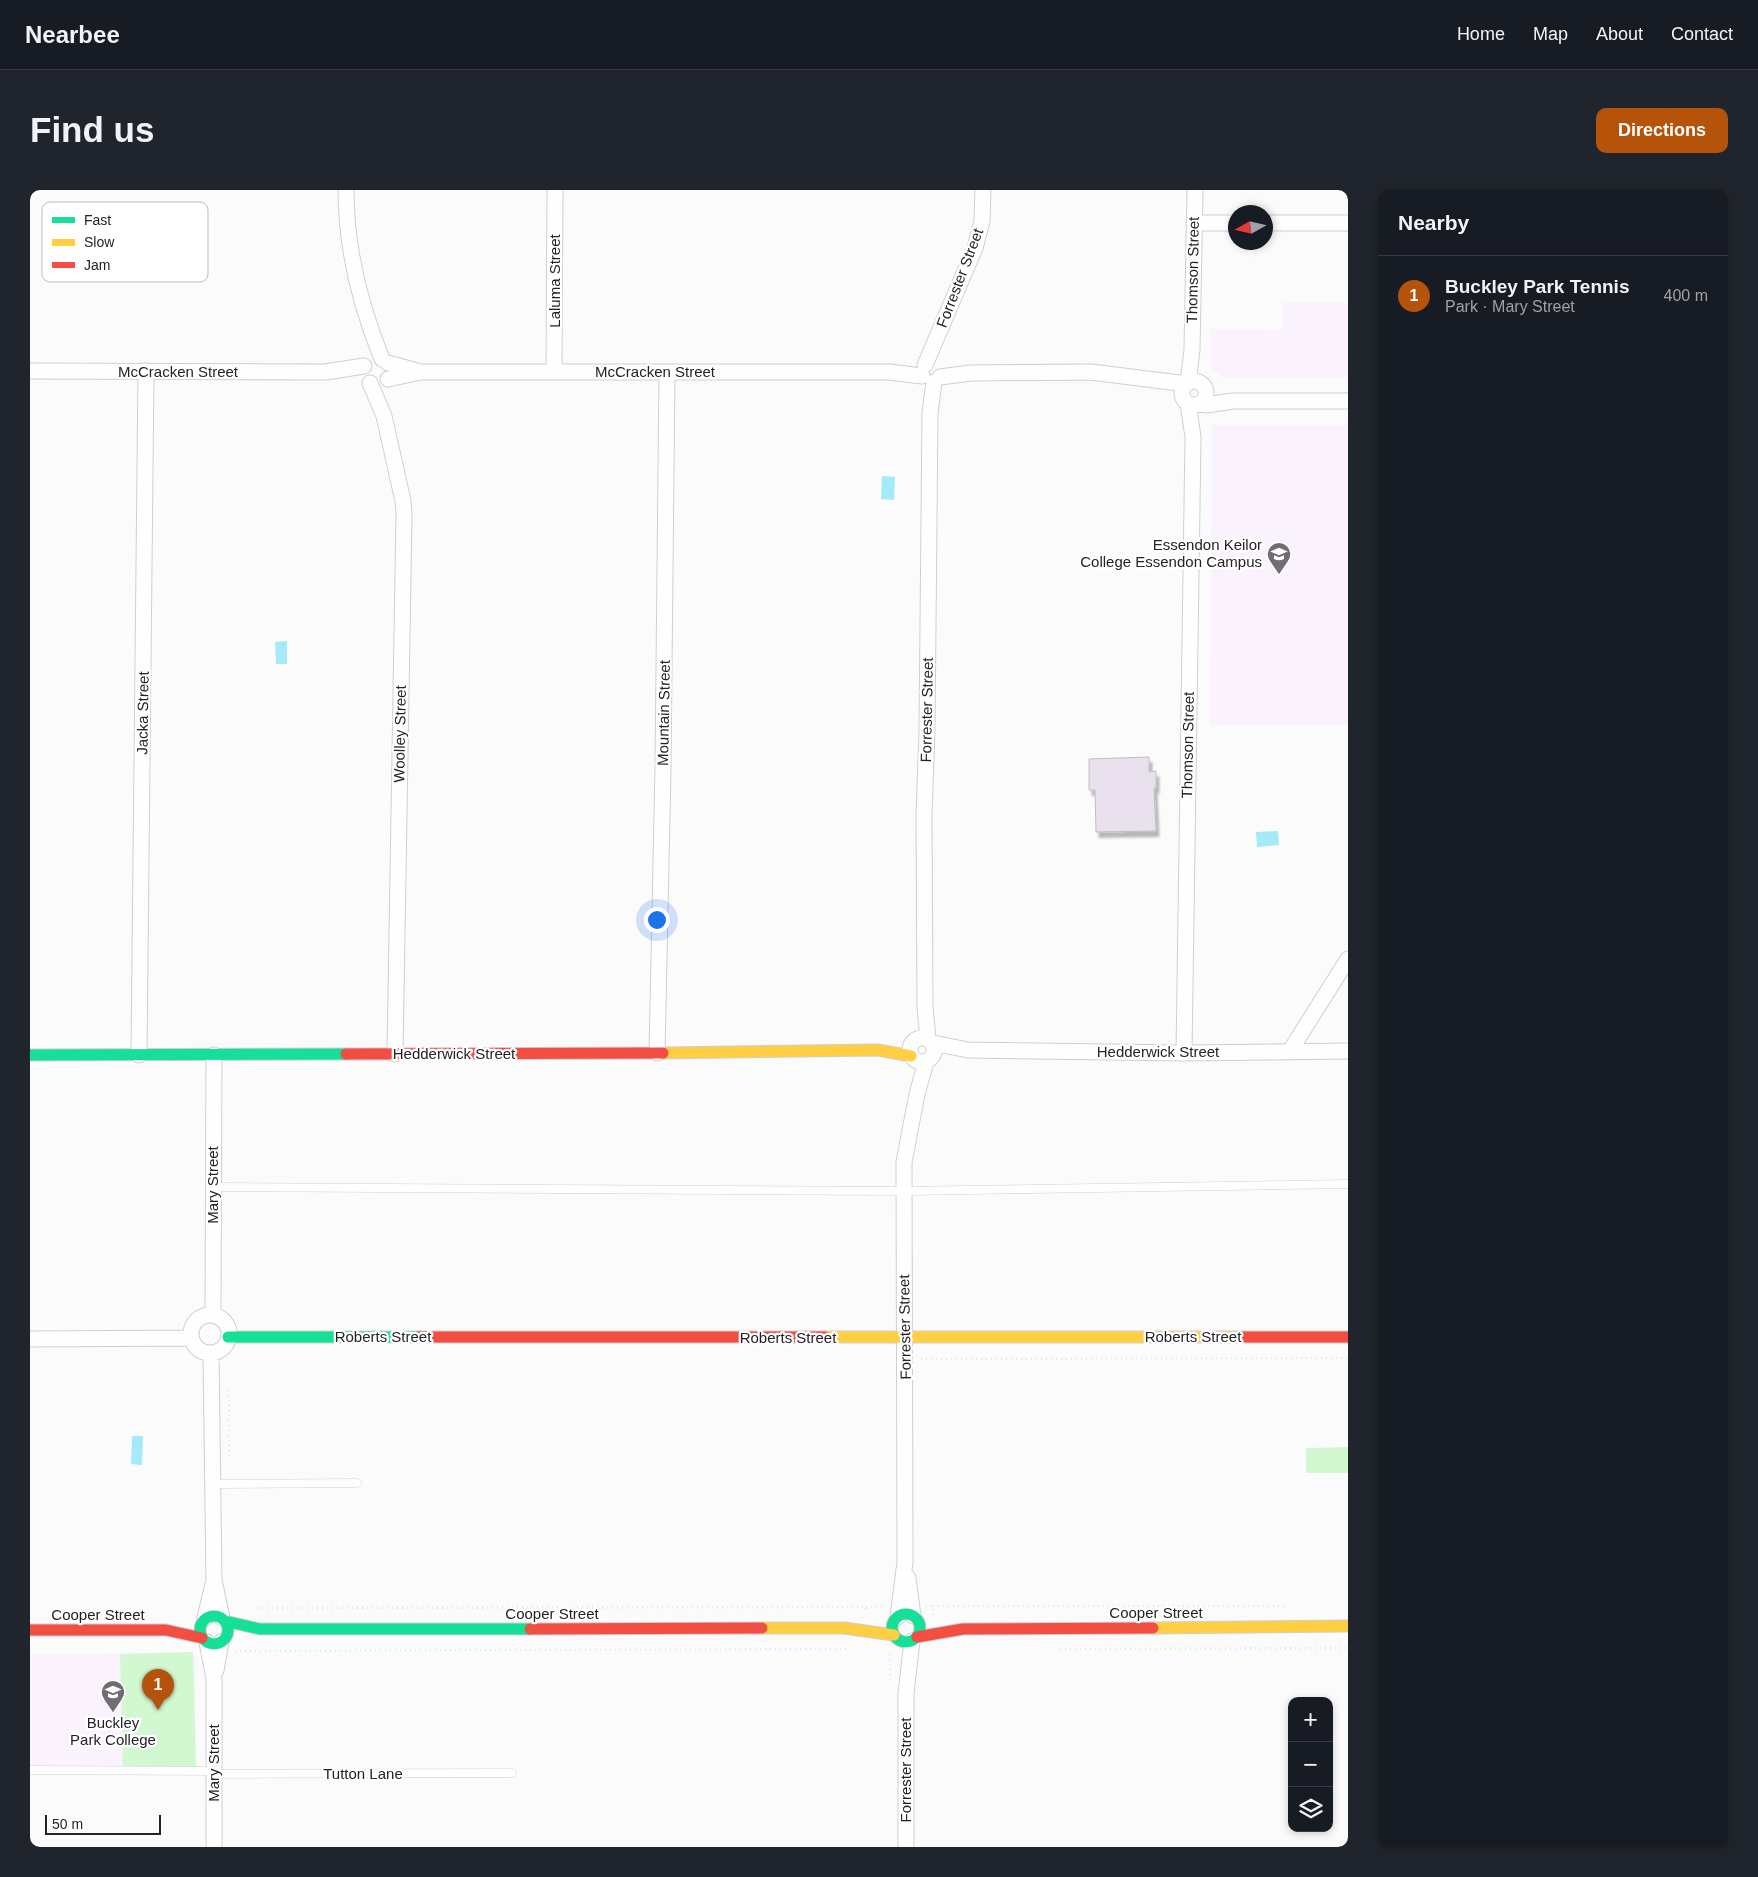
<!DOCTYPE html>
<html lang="en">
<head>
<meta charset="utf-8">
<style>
	body { margin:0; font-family:Arial,sans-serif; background:#20242c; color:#f1f3f6 }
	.controls { position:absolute; right:15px; bottom:15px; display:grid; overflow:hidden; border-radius:10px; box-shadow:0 2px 8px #0003 }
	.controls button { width:45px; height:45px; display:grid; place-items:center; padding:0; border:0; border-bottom:1px solid #363941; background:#171b24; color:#f1f3f6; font:25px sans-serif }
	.compass { position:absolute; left:1198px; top:15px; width:45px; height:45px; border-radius:50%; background:#171b24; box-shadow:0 2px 8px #0003; rotate:262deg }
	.scale { position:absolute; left:15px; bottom:12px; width:116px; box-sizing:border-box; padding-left:5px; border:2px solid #262127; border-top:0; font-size:14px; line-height:18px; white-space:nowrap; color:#262127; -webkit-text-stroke:4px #fff; paint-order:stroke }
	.you { position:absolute; left:626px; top:729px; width:18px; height:18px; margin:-12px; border:4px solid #fff; border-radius:50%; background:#1a73e8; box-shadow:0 0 0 8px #1a73e833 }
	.badge { display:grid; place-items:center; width:32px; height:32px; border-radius:50%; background:#b45309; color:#fff; font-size:16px; font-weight:700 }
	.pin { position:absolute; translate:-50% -41px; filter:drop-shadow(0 1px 2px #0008) }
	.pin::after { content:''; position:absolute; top:26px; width:18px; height:15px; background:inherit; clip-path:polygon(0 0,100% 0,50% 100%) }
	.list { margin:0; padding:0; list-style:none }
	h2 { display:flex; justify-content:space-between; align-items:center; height:65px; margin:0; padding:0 20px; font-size:21px }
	h2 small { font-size:16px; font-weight:400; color:#9ea1a6 }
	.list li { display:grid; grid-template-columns:32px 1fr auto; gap:15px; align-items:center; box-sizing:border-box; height:80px; padding:0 20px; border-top:1px solid #363941 }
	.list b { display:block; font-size:19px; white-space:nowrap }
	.list p { margin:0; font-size:16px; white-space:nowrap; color:#9ea1a6 }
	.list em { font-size:16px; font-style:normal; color:#9ea1a6 }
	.icon { flex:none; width:28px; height:28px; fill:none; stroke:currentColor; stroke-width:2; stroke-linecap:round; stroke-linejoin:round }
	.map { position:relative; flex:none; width:1318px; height:1657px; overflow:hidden; border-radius:10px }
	header { display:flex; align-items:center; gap:30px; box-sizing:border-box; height:70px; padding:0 25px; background:#171b24; border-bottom:1px solid #363941 }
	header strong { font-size:24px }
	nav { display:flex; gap:28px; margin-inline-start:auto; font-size:18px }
	.intro { display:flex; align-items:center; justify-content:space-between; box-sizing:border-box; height:120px; padding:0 30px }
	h1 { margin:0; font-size:35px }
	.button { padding:12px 22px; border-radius:10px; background:#b45309; color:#fff; font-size:18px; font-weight:700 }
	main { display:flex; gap:30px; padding:0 30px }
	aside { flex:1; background:#171b24; border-radius:10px; box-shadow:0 2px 8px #0003 }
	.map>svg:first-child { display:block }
	.built { fill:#faf3fd }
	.green { fill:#d1f8d0 }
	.water { fill:#a4eaf8 }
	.building { fill:#eae1ee; stroke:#bebcbf; filter:url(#shadow) }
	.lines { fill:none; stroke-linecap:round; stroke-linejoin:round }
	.lane-casing { stroke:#d1ced2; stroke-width:9 }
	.street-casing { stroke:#d1ced2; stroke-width:17 }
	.fast-casing { stroke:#d1ced2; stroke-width:13 }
	.slow-casing { stroke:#d1ced2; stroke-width:13 }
	.jam-casing { stroke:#d1ced2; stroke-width:13 }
	.path { stroke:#e4e4e4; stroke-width:2.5; stroke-dasharray:1 4; stroke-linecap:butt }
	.lane { stroke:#fffeff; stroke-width:8 }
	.street { stroke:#fffeff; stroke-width:15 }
	.fast { stroke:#16e098; stroke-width:11 }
	.slow { stroke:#ffcf43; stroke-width:11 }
	.jam { stroke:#f24e42; stroke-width:11 }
	.labels { text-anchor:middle; stroke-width:4.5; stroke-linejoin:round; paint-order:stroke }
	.street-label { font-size:15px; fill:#262127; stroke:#fff }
	.poi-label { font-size:15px; fill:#262127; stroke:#fff; text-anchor:end }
	.key { fill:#fff; stroke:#bebcbe; stroke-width:1 }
	.key-label { font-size:14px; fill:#262127 }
</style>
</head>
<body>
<header>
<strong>Nearbee</strong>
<nav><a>Home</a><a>Map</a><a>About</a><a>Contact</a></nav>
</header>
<div class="intro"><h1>Find us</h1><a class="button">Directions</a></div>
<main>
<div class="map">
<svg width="1318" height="1657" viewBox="0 0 1318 1657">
	<defs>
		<filter id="shadow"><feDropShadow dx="3" dy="5.5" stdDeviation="1" flood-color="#0004"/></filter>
	</defs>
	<rect width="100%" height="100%" fill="#fcfbfc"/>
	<path class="built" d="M1253,112L1318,113V187H1192L1181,178V139L1253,140Z
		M1182,235H1318V535H1180Z
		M159,1462L166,1469L165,1580L0,1578V1464Z"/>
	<path class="green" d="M1318,1257V1283H1276V1258Z
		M163,1462L166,1577L93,1579L90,1464Z"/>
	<path class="water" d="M852,286L865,287L864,310L851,309Z
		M257,451V474H246L245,452Z
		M1248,641L1249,655L1227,657L1226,642Z
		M102,1246H113L112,1275L101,1274Z"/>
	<path class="building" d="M1119,567V582L1126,581V598H1124L1126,641L1066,642L1065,600H1059V569Z"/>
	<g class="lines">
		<g class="lane-casing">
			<path id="lane" d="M183,997L873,1001L1318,994
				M184,1294L327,1293
				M0,1580L185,1581
				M184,1584L482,1583"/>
		</g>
		<g class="street-casing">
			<path id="street" d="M316,0C316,58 330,115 352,169
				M1164,33H1206
				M1236,33H1318
				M358,173L387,181
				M895,175L945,58L952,31L953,0
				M0,181L295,182L334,176
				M524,181L525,0
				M910,187L941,183L1061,182L1157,194
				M358,189L391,182H859L892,186
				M1152 203a12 12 0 1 1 24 0a12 12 0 1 1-24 0Z
				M340,193L354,226L373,311L374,324L365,864
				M1158,193L1162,160L1165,0
				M1170,213L1176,215L1203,211H1318
				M880 860a12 12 0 1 1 24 0a12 12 0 1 1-24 0Z
				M898,849L895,817L894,626L897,541L900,223L904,192
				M903,853L938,860L1154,863L1318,861
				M1260,861L1318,769
				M627,863L633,578L637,182
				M1154,863L1163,247L1158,213
				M109,865L116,181
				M183,1125L184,865
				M161 1144a19 19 0 1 1 38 0a19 19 0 1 1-38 0Z
				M0,1149L161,1148
				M181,1163L184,1390L192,1428
				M878,1388L883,1426
				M868,1427L875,1372L874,972L887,904L896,872
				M175,1428L183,1394
				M177,1452L184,1489V1657
				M186,1480L191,1452
				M876,1657V1503L882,1451"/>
		</g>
		<g class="fast-casing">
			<path id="fast" d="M0,865L316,864
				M198,1147H388
				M862 1438a14 14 0 1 1 28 0a14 14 0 1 1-28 0Z
				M170 1440a14 14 0 1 1 28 0a14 14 0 1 1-28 0Z
				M195,1431L230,1439H500"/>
		</g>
		<g class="slow-casing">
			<path id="slow" d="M633,863L848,860L881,866
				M795,1147H1208
				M732,1438H814L864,1445
				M1123,1438L1318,1436"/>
		</g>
		<g class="jam-casing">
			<path id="jam" d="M316,864L633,863
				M388,1147H795
				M1208,1147H1318
				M500,1439L732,1438
				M0,1440H136L172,1448
				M887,1447L933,1439L1123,1438"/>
		</g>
		<path class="path" d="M891,1169L1318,1168
			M199,1200V1266
			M896,1416H903V1426
			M903,1416H1257
			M836,1417H854
			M227,1418L836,1417V1422
			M1030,1459L1318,1458
			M205,1461L820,1459
			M860,1464V1494"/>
		<use href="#lane" class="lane"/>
		<use href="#street" class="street"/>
		<use href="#fast" class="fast"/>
		<use href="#slow" class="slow"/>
		<use href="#jam" class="jam"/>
	</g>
	<defs>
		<g id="school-pin" transform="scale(1.25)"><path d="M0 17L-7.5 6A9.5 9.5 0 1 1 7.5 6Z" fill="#716d72" stroke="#fff"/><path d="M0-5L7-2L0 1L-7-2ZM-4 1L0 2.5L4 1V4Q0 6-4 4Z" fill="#fff"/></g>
	</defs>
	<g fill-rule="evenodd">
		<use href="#school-pin" x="1249" y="364"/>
		<use href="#school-pin" x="83" y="1502"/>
	</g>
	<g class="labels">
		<g class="street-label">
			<text transform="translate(1163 80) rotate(-89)" y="5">Thomson Street</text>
			<text transform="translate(930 88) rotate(-69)" y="5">Forrester Street</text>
			<text transform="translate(525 91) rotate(-90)" y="5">Laluma Street</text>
			<text x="148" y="187">McCracken Street</text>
			<text x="625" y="187">McCracken Street</text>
			<text transform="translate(897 520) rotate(-89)" y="5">Forrester Street</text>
			<text transform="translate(113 523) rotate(-89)" y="5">Jacka Street</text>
			<text transform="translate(634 523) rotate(-89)" y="5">Mountain Street</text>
			<text transform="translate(370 544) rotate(-89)" y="5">Woolley Street</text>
			<text transform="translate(1158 555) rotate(-89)" y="5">Thomson Street</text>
			<text x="1128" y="867">Hedderwick Street</text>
			<text x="424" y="869">Hedderwick Street</text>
			<text transform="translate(183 995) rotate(-90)" y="5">Mary Street</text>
			<text transform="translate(875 1137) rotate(-91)" y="5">Forrester Street</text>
			<text x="353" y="1152">Roberts Street</text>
			<text x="1163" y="1152">Roberts Street</text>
			<text x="758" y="1153">Roberts Street</text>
			<text x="1126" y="1428">Cooper Street</text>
			<text x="522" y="1429">Cooper Street</text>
			<text x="68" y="1430">Cooper Street</text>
			<text transform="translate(184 1573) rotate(-90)" y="5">Mary Street</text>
			<text transform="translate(876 1580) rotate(-90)" y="5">Forrester Street</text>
			<text x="333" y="1589">Tutton Lane</text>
		</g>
		<g class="poi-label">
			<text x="1232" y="360">Essendon Keilor<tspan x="1232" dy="17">College Essendon Campus</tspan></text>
			<text x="83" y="1538" text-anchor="middle">Buckley<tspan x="83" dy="17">Park College</tspan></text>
		</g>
	</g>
	<rect x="12" y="12" width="166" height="80" rx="8" class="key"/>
	<rect x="22" y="27" width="23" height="6" fill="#16e098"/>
	<rect x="22" y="49" width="23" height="7" fill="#ffcf43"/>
	<rect x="22" y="72" width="23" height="6" fill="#f24e42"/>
	<g class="key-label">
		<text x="54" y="35">Fast</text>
		<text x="54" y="57">Slow</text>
		<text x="54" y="80">Jam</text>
	</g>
</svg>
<div class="controls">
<button>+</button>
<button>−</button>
<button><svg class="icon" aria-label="layers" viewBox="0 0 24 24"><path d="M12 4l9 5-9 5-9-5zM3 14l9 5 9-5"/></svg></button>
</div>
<svg class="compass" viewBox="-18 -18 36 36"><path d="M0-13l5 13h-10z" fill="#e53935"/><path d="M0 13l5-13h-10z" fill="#9ea1a6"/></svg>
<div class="scale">50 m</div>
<div class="you"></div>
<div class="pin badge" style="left:128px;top:1520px">1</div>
</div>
<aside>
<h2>Nearby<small></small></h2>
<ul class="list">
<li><span class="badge">1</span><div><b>Buckley Park Tennis</b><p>Park · Mary Street</p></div><em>400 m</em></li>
</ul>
</aside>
</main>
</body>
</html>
